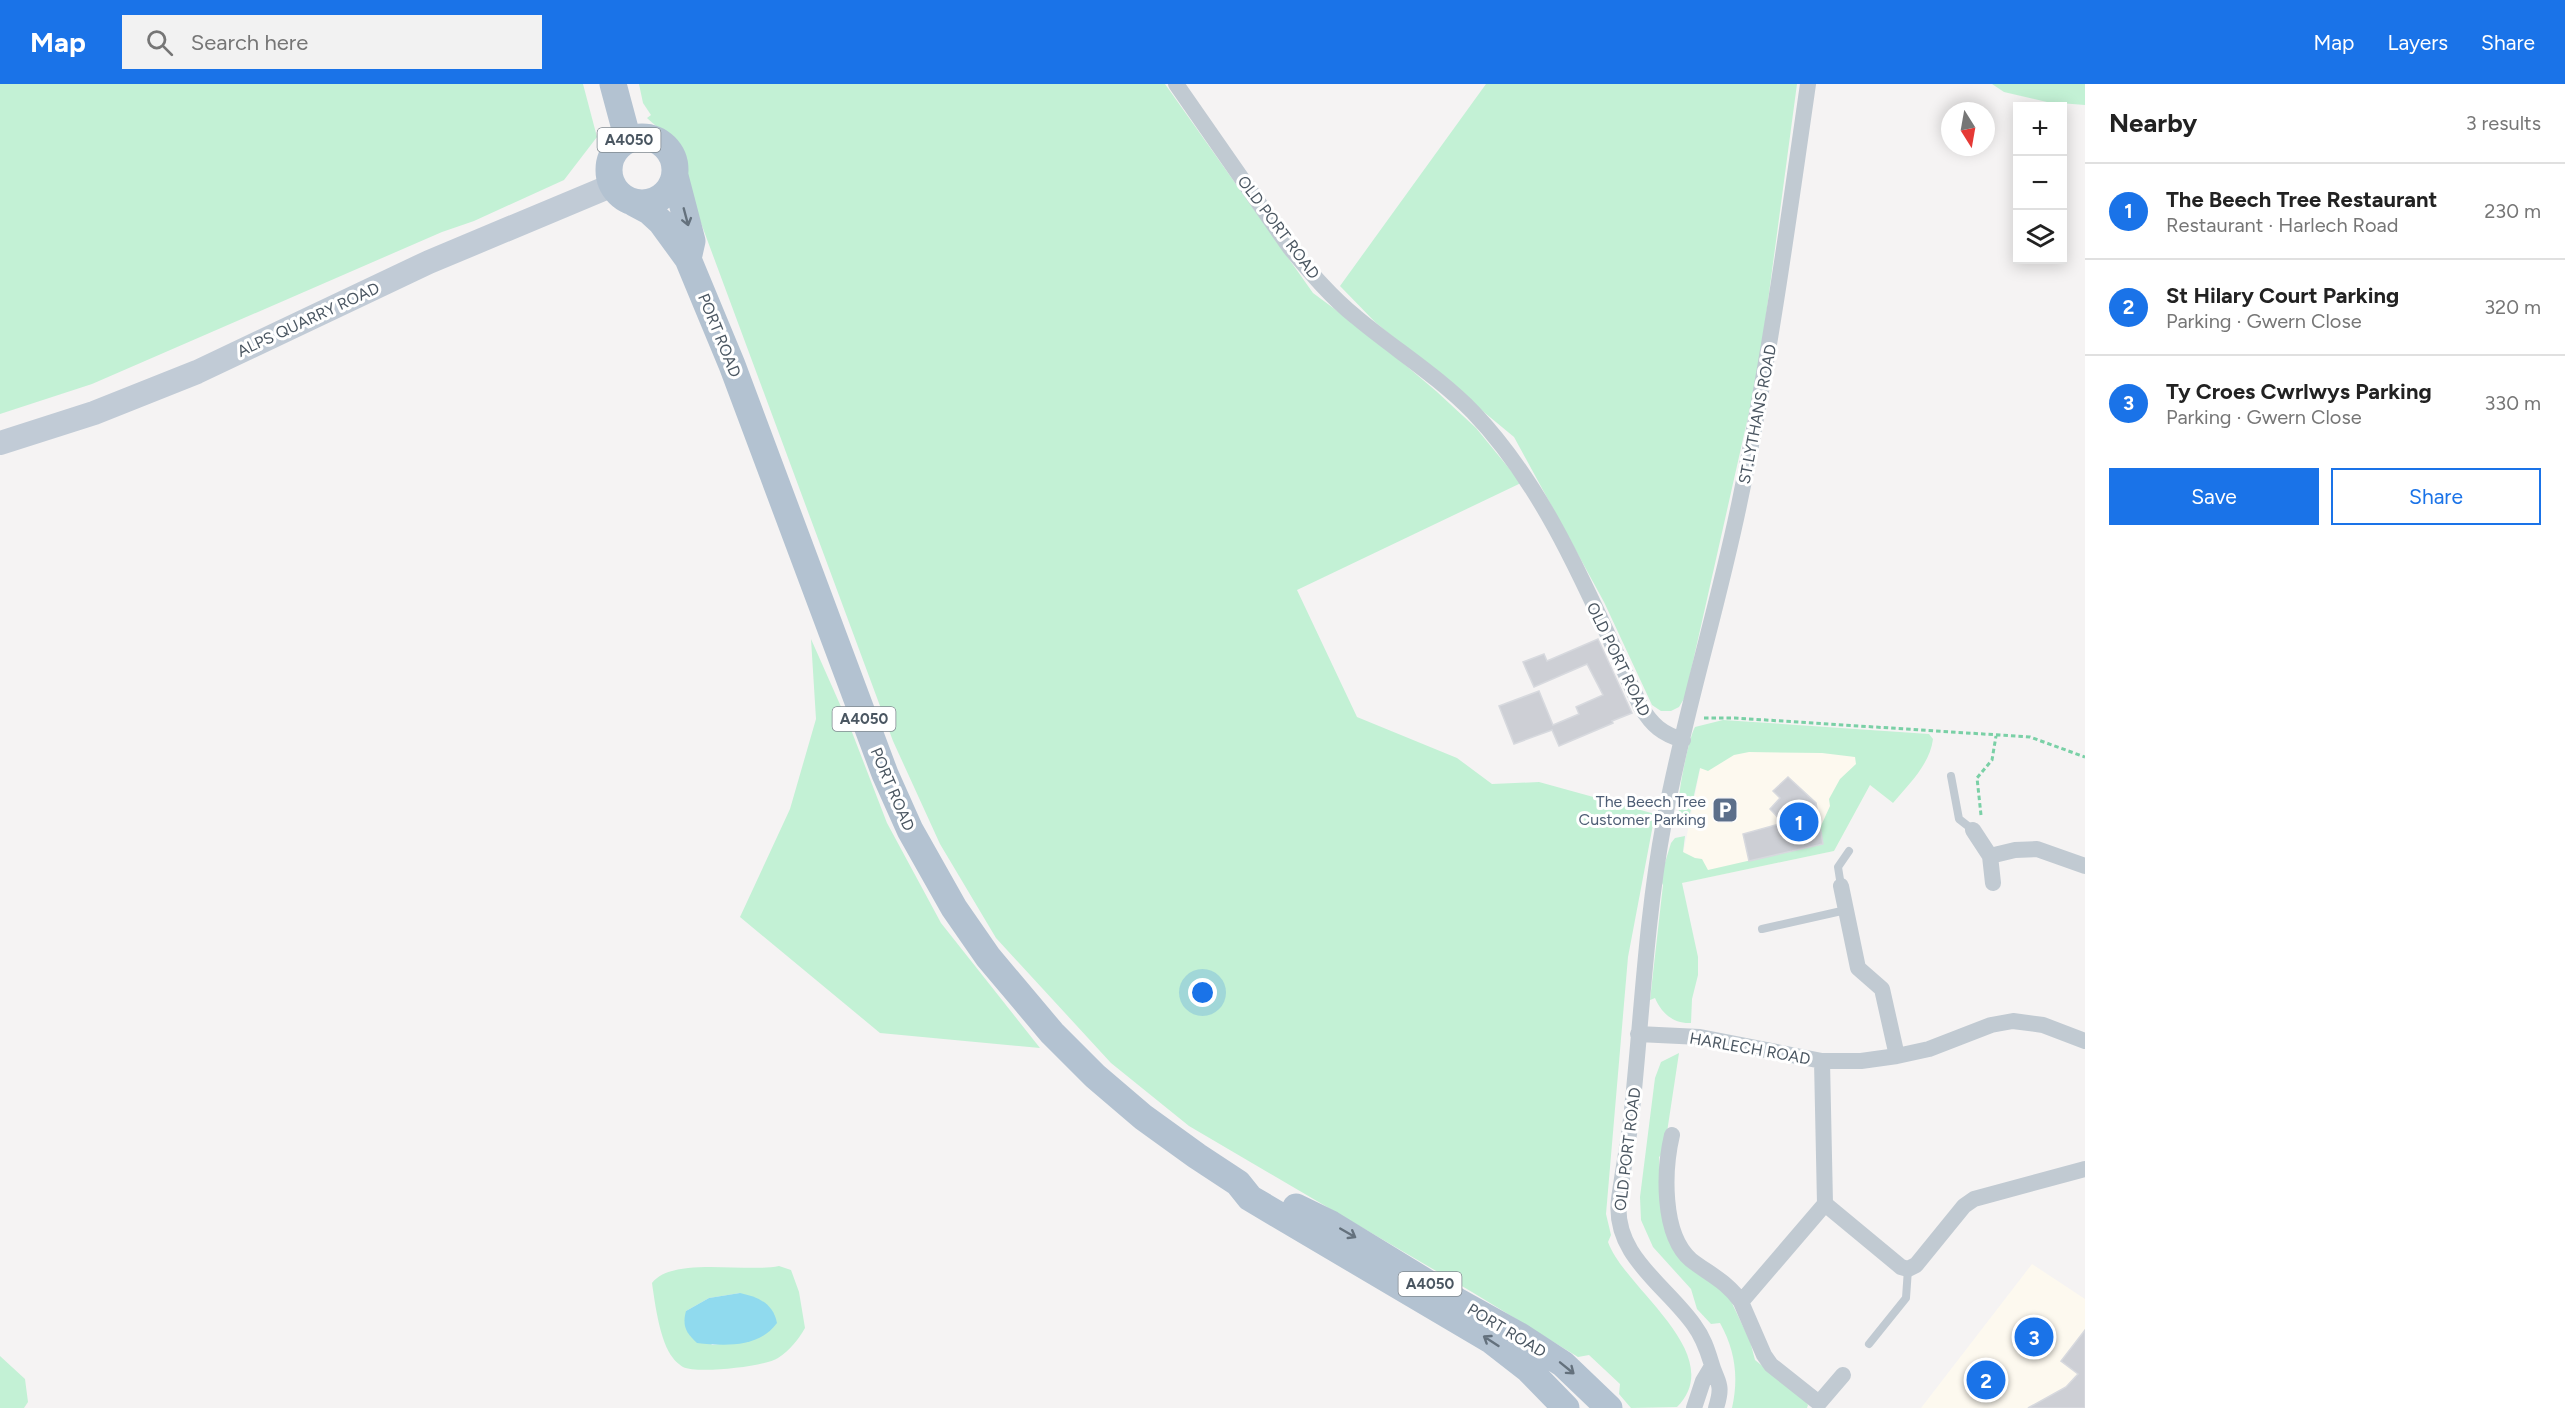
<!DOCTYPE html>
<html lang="en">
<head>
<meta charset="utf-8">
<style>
	body { margin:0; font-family:Figtree,sans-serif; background:#f2f2f2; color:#222 }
	.controls { position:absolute; right:18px; top:18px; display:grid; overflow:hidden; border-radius:0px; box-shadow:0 3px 15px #0003 }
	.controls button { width:54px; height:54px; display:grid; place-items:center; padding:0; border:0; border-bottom:2px solid #e0e0e0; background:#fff; color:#222; font:30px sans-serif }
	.compass { position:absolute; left:1941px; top:18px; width:54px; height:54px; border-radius:50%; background:#fff; box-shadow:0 3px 15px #0003; rotate:169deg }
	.you { position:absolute; left:1203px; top:909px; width:21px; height:21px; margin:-15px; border:4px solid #fff; border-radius:50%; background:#1a73e8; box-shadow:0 0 0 9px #1a73e833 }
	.badge { display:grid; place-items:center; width:39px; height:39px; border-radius:50%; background:#1a73e8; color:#fff; font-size:20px; font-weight:700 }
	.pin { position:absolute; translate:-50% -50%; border:3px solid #fff; box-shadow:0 2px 6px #0006 }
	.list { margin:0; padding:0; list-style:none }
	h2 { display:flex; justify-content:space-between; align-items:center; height:78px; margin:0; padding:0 24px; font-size:26px }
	h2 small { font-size:20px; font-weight:400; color:#767676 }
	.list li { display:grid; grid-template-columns:39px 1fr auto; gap:18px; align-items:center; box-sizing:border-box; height:96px; padding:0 24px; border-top:2px solid #e0e0e0 }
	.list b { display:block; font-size:22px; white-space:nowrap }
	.list p { margin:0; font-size:20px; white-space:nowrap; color:#767676 }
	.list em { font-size:20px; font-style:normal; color:#767676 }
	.actions { display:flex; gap:12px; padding:18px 24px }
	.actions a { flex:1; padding:14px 0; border:2px solid #1a73e8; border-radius:0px; text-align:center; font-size:21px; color:#1a73e8 }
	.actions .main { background:#1a73e8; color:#fff }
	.icon { flex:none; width:33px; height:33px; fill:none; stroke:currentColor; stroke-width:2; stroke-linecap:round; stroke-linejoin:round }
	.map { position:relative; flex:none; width:2085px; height:1324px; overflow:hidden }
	header { display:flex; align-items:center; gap:36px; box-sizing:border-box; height:84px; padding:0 30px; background:#1a73e8; color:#fff }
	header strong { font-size:28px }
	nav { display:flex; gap:33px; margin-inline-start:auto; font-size:21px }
	.search { width:420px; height:54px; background:#f2f2f2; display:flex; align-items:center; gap:15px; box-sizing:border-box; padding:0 21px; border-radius:0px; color:#767676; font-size:22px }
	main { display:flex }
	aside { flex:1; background:#fff }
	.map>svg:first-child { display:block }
	.commercial { fill:#fdf9ef }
	.green { fill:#c3f1d5; fill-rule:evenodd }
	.water { fill:#90daee }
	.building { fill:#cdcfd5; stroke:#d7d9de; stroke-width:1.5 }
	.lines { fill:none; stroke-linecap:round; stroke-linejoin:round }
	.path { stroke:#7ad0a6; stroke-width:3; stroke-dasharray:4.5 3; stroke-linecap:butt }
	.lane { stroke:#c1cad2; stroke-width:8 }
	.street { stroke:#c1cad2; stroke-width:16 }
	.secondary { stroke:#c1cbd6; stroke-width:24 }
	.primary { stroke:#b3c2d1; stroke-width:27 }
	.oneway { stroke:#64717d }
	.labels { text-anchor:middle; stroke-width:6; stroke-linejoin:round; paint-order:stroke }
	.shield { fill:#fff; stroke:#808990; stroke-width:1.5 }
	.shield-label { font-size:15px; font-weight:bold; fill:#4a5661 }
	.street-label { font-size:16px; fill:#4a5661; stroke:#fff }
	.service-label { font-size:16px; fill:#4e5e75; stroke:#fff; text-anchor:end }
</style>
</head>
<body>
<header>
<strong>Map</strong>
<div class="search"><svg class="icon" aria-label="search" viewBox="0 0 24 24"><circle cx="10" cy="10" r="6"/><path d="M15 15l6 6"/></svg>Search here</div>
<nav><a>Map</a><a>Layers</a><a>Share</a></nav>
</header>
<main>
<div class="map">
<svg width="2085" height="1324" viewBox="0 0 2085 1324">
	<rect width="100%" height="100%" fill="#f5f3f3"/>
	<path class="commercial" d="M1707,652L1928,659L1922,683L1893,719L1870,701L1834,767L1681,799L1680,785Z
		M2032,1180L2085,1215V1324H1921Z"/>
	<path class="green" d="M0,0H583L597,53L564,96L474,137L442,148L92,300L0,330Z
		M639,0H1165L1313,209L1371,252L1436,307L1476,344L1521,399L1297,506L1357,633L1457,674L1492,700L1539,698L1655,730L1628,873L1606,1130L1611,1151L1608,1158C1624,1204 1729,1270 1677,1323L1631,1324L1619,1310L1620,1300L1589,1271L1578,1273L1472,1208L1189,1042L1111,979L996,854L940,760L893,657L688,104C685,54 680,64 647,34L651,31L643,19Z
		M1486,0H1797L1759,284L1685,613L1679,623L1671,627H1661L1652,621L1604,518L1514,353L1375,238L1340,202Z
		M1992,0H2085V21L2047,18L2004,8Z
		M811,555L850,643L887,739L941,839L1040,964L880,949L740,833L790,725L816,635Z
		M1723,636L1929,650L1933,655C1930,680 1909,700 1893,719L1870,701L1834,767L1682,799L1698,873V891L1692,915L1691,939C1674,940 1662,930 1655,914L1650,916L1663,801L1660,795L1671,759L1675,754L1685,752L1683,768L1695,774L1702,775L1708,786L1822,760L1820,744L1830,722L1829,715L1840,695L1856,680L1855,673L1822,669L1749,668L1734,671L1708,687L1700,684L1689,734L1679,727C1676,715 1689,653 1695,643Z
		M1679,969L1664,1068L1659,1073L1663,1135L1730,1215L1750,1257L1755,1276L1804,1315L1808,1321L1807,1324H1732C1739,1293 1735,1266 1720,1239L1711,1240L1697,1225L1691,1205L1653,1163L1641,1136L1640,1113L1655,994L1661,978Z
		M779,1182L791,1186L799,1208L805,1244C798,1256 790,1266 778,1274C764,1283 697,1290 683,1283C680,1281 675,1277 673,1274C660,1258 655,1220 652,1199C673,1172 745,1189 779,1182ZM740,1209L727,1259L712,1261L686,1227L709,1214Z
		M0,1272L25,1295L28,1318L24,1324H0Z"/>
	<path class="water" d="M740,1209C758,1213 773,1219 777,1239C759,1264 725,1262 697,1259C686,1249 682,1242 686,1227L709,1214Z"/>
	<path class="building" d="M1598,555L1632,629L1612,637L1613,639L1559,662L1552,646L1514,660L1499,622L1539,607L1553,641L1579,630L1576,623L1603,611L1587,580L1534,603L1523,578L1544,570L1547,577Z
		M1788,693L1816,719L1823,760L1749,777L1743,750L1783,739L1770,725L1780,714L1773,707Z
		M2085,1246V1324H2028L2066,1303L2078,1290L2061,1277Z"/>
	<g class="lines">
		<path class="path" d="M1704,634H1735L2030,653L2085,673
			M1981,731L1977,694L1992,676L1996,652"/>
		<path class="lane" d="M1951,692L1959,735L1973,746
			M1841,802L1838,783L1849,767
			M1762,845L1846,826
			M1869,1260L1906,1214L1908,1185"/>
		<path class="street" d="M1176,0L1290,164C1310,188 1331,213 1356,233C1394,265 1438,292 1473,328C1550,408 1594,523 1641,623C1652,641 1662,650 1683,656
			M1973,746L1990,772L1993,799
			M1990,772L2015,766L2037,765L2085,782
			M1841,802L1858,884L1882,905L1897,972
			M1638,950L1700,953L1822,977H1861L1897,972L1929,965L1991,941L2013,937L2043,941L2085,957
			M1822,977L1825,1120L1901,1183L1908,1185L1916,1181L1964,1122L1974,1115L2085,1085
			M1672,1051C1664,1085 1661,1150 1691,1176C1709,1190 1728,1198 1741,1218
			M1825,1120L1741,1218L1764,1271L1771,1281L1819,1319L1843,1291
			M1694,1324L1703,1297L1712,1282
			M1716,1324C1724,1298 1717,1300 1711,1278C1707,1265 1703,1253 1694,1241C1666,1201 1612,1171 1619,1115C1623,1085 1629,1056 1632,1026C1642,930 1646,834 1664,738C1684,630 1718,524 1740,416C1769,278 1788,139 1808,0"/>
		<path class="secondary" d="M0,359L94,329L197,288L429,178L613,101"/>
		<path class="primary" d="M613,0L628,56
			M609 86a33 33 0 1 1 66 0a33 33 0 1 1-66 0Z
			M675,92L692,157L688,175
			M634,119L649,127L661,138L688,175L732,281L885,690L910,746L954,824L988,873L1052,949L1095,992L1143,1033L1197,1072L1238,1099L1250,1114L1492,1257L1528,1285L1566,1324
			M1296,1123L1331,1140L1457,1217L1520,1252L1563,1280L1609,1324"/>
	</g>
	<defs><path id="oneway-shaft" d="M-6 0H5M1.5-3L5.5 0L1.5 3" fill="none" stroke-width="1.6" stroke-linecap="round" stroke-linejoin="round" transform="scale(1.5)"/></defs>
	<g class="oneway">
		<use href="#oneway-shaft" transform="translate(686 133) rotate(75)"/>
		<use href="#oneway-shaft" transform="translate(1348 1149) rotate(30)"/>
		<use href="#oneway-shaft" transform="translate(1491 1257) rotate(-147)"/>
		<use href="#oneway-shaft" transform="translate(1567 1284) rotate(39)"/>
	</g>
	<defs>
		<g id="parking-square" transform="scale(1.35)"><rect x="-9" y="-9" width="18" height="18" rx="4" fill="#5c6f8a" stroke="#fff"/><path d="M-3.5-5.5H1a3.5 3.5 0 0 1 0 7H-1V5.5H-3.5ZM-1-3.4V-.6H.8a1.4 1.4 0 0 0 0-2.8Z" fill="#fff"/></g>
	</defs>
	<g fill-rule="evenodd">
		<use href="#parking-square" x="1725" y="726"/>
	</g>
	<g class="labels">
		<g class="shield">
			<rect x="597.5" y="44" width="63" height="24" rx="4.5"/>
			<rect x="832.5" y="623" width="63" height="24" rx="4.5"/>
			<rect x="1398.5" y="1188" width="63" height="24" rx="4.5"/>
		</g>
		<g class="shield-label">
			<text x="629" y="61">A4050</text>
			<text x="864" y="640">A4050</text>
			<text x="1430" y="1205">A4050</text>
		</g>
		<g class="street-label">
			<text transform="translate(1279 143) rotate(53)" y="6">OLD PORT ROAD</text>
			<text transform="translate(308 235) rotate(-25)" y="6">ALPS QUARRY ROAD</text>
			<text transform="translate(720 251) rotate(68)" y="6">PORT ROAD</text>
			<text transform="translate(1757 330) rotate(-79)" y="6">ST.LYTHANS ROAD</text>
			<text transform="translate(1619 575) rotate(64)" y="6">OLD PORT ROAD</text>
			<text transform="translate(893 705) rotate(67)" y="6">PORT ROAD</text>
			<text transform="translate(1750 964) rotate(10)" y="6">HARLECH ROAD</text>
			<text transform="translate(1627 1065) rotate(-83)" y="6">OLD PORT ROAD</text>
			<text transform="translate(1507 1246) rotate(31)" y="6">PORT ROAD</text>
		</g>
		<g class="service-label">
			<text x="1706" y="723">The Beech Tree<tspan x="1706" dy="18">Customer Parking</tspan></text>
		</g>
	</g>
</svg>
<div class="controls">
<button>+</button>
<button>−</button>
<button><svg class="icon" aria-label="layers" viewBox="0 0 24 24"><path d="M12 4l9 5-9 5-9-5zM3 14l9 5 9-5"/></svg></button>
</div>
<svg class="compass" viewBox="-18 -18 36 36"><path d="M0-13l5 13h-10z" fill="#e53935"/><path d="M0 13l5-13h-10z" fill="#767676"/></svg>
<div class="you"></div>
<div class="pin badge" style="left:1799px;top:738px">1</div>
<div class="pin badge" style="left:1986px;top:1296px">2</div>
<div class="pin badge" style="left:2034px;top:1253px">3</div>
</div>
<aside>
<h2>Nearby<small>3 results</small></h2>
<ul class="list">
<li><span class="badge">1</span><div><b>The Beech Tree Restaurant</b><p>Restaurant · Harlech Road</p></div><em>230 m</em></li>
<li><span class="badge">2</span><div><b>St Hilary Court Parking</b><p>Parking · Gwern Close</p></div><em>320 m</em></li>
<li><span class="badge">3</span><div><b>Ty Croes Cwrlwys Parking</b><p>Parking · Gwern Close</p></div><em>330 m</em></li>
</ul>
<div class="actions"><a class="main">Save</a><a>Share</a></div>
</aside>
</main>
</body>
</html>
